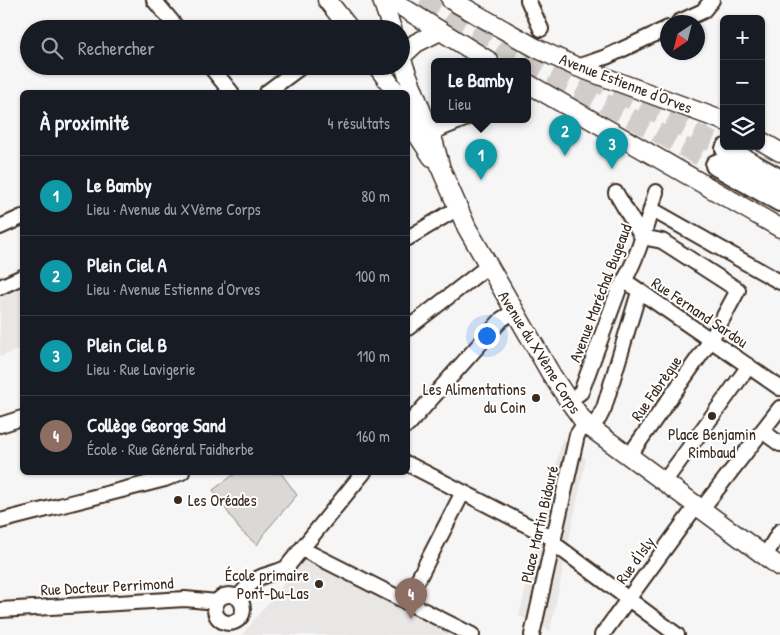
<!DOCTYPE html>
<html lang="fr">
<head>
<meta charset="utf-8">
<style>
	body { margin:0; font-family:"Patrick Hand",sans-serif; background:#242831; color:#f1f3f6 }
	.controls { position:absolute; right:15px; top:15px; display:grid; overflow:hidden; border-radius:8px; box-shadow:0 1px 4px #0004 }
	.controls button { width:45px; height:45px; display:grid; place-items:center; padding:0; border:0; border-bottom:1px solid #363941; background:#171b24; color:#f1f3f6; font:25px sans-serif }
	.compass { position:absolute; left:660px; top:15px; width:45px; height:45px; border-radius:50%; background:#171b24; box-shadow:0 1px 4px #0004; rotate:215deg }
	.you { position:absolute; left:486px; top:335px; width:18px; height:18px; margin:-12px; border:4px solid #fff; border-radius:50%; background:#1a73e8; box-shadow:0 0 0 8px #1a73e833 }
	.badge { display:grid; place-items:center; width:32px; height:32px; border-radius:50%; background:#2563eb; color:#fff; font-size:16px; font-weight:700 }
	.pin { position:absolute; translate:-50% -41px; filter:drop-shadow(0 1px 2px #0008) }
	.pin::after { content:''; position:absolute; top:26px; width:18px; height:15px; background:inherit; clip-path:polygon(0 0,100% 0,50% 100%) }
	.popup { position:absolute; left:431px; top:58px; width:100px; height:65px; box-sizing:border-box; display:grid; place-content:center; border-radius:8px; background:#171b24; filter:drop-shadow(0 1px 4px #0005); font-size:16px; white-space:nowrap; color:#9ea1a6 }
	.popup b { font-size:19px; color:#f1f3f6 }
	.popup::after { content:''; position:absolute; left:50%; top:100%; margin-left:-10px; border:10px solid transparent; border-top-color:#171b24 }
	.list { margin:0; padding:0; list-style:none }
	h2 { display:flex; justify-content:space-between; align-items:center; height:65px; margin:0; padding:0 20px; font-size:21px }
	h2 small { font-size:16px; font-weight:400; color:#9ea1a6 }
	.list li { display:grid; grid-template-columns:32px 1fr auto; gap:15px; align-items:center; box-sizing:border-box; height:80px; padding:0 20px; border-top:1px solid #363941 }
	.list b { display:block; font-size:19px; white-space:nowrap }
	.list p { margin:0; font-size:16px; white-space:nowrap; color:#9ea1a6 }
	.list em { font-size:16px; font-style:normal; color:#9ea1a6 }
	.icon { flex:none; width:28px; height:28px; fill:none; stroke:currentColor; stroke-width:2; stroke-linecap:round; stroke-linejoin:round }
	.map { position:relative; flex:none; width:780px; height:635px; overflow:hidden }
	.search { position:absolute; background:#171b24; box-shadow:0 1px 4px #0004; left:20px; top:20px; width:390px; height:55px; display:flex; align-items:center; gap:12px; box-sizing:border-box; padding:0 18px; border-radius:28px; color:#9ea1a6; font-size:19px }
	.panel { position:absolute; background:#171b24; box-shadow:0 1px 4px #0004; left:20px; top:90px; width:390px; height:385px; border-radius:8px }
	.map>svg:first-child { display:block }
	.built { fill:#e9e7e6 }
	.green { fill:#dbd9d6; stroke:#8b827a }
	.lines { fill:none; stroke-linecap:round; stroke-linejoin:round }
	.highway-tunnel { stroke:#d1cdcb; stroke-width:20; stroke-dasharray:20 10; stroke-linecap:butt }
	.minor-casing { stroke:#3b2a1e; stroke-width:18 }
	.major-casing { stroke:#3b2a1e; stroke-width:21 }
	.highway-casing { stroke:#3b2a1e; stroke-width:24 }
	.minor { stroke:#fff; stroke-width:14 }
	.major { stroke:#fff; stroke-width:18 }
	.highway { stroke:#fff; stroke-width:20 }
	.poi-dot { fill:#3b2a1e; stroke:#fff; stroke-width:2 }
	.labels { text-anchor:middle; stroke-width:4; stroke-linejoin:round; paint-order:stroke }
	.street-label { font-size:16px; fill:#3b2a1e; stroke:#fff }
	.poi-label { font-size:16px; fill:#3b2a1e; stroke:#fff; text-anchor:end }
</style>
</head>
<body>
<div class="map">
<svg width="780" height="635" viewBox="0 0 780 635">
	<rect width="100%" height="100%" fill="#f7f6f6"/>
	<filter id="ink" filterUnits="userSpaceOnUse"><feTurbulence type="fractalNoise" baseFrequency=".02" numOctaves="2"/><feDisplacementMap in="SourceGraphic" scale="10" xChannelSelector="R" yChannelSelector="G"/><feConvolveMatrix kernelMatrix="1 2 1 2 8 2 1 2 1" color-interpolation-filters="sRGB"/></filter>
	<g filter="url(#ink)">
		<path class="built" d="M22,284V348L0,357V293Z
			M562,439L586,459L550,631L519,616Z
			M307,559L458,635H242L302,561Z"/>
		<path class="green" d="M236,473H281L297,495L265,532L257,545L240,530L213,490Z"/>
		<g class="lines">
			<path class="highway-tunnel" d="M421,0L517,55L716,165
				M588,77L726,149"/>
			<g class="minor-casing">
				<path id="minor" d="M154,0L178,29
					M528,0L541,29
					M679,22L703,11L712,0
					M210,66L231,92
					M577,67L606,57L668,28
					M267,92L302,66
					M430,133L465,119
					M616,193L642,237L662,241L738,290L711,340L629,456
					M651,209L780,282
					M0,227L22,217
					M408,238L458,208
					M625,281L780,388
					M0,287L22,277
					M408,328L488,266
					M569,401L581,392L619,289C637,263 647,223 656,192
					M0,425L22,418
					M408,425L502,319L515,311
					M591,428L599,418L604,408L639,292
					M762,431L780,444
					M408,464L554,539
					M664,482L749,366
					M701,510L780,408
					M0,521L165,479L182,472
					M553,543L677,635
					M302,549L472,635
					M765,556L780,531
					M215 609a14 14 0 1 1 28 0a14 14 0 1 1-28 0Z
					M238,597C245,590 252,580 263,576C271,573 278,572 286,568L364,472
					M407,601L463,492
					M0,610L185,599L217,602
					M532,635L577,435L585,423
					M602,635L696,506"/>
			</g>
			<g class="major-casing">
				<path id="major" d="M327,0L350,29
					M382,0L392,29
					M391,0L489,61
					M451,0L536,48L577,67L724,121
					M401,57L416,43L440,31
					M401,58L434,143L441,169L467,228L551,374L569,401L585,423L591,428L780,567
					M377,66L396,92
					M527,83L780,228
					M408,114L417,134L432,157
					M761,141L780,152"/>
			</g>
			<g class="highway-casing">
				<path id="highway" d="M726,149L780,180
					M716,165L780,201"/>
			</g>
			<use href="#minor" class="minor"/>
			<use href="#major" class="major"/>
			<use href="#highway" class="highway"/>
		</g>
	</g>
	<g class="poi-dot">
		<circle cx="536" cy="398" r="5"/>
		<circle cx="712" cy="416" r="5"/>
		<circle cx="178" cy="500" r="5"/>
		<circle cx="319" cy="584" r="5"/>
	</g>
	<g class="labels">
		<g class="street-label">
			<text transform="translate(626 83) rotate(21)" y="6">Avenue Estienne d'Orves</text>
			<text transform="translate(600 293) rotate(-69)" y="6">Avenue Maréchal Bugeaud</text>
			<text transform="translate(700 312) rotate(34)" y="6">Rue Fernand Sardou</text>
			<text transform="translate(540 352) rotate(58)" y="6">Avenue du XVème Corps</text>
			<text transform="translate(656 388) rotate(-55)" y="6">Rue Fabrègue</text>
			<text transform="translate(539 524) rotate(-77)" y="6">Place Martin Bidouré</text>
			<text transform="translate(635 560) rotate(-54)" y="6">Rue d'Isly</text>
			<text transform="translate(107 586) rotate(-3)" y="6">Rue Docteur Perrimond</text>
		</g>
		<g class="poi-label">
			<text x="526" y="395">Les Alimentations<tspan x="526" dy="18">du Coin</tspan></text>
			<text x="712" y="440" text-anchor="middle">Place Benjamin<tspan x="712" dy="18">Rimbaud</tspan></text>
			<text x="188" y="506" text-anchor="start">Les Oréades</text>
			<text x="309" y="581">École primaire<tspan x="309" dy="18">Pont-Du-Las</tspan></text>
		</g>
	</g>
</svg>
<div class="controls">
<button>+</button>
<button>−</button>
<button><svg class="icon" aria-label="layers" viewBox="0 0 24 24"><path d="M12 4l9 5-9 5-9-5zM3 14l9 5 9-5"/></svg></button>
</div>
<svg class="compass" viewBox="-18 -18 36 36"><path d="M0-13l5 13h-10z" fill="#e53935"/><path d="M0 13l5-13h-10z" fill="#9ea1a6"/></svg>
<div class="you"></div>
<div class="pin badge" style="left:481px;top:180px;background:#0f9aa8">1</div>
<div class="popup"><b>Le Bamby</b>Lieu</div>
<div class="pin badge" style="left:565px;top:156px;background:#0f9aa8">2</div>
<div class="pin badge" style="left:612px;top:169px;background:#0f9aa8">3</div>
<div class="pin badge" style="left:411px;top:619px;background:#8d6e63">4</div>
<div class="search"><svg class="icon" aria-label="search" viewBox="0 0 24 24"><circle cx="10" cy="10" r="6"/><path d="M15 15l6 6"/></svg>Rechercher</div>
<section class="panel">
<h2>À proximité<small>4 résultats</small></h2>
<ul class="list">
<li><span class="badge" style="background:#0f9aa8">1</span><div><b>Le Bamby</b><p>Lieu · Avenue du XVème Corps</p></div><em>80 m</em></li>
<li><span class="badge" style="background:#0f9aa8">2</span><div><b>Plein Ciel A</b><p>Lieu · Avenue Estienne d'Orves</p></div><em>100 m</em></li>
<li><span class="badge" style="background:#0f9aa8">3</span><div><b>Plein Ciel B</b><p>Lieu · Rue Lavigerie</p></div><em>110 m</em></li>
<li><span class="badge" style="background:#8d6e63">4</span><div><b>Collège George Sand</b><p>École · Rue Général Faidherbe</p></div><em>160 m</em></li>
</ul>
</section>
</div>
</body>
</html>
